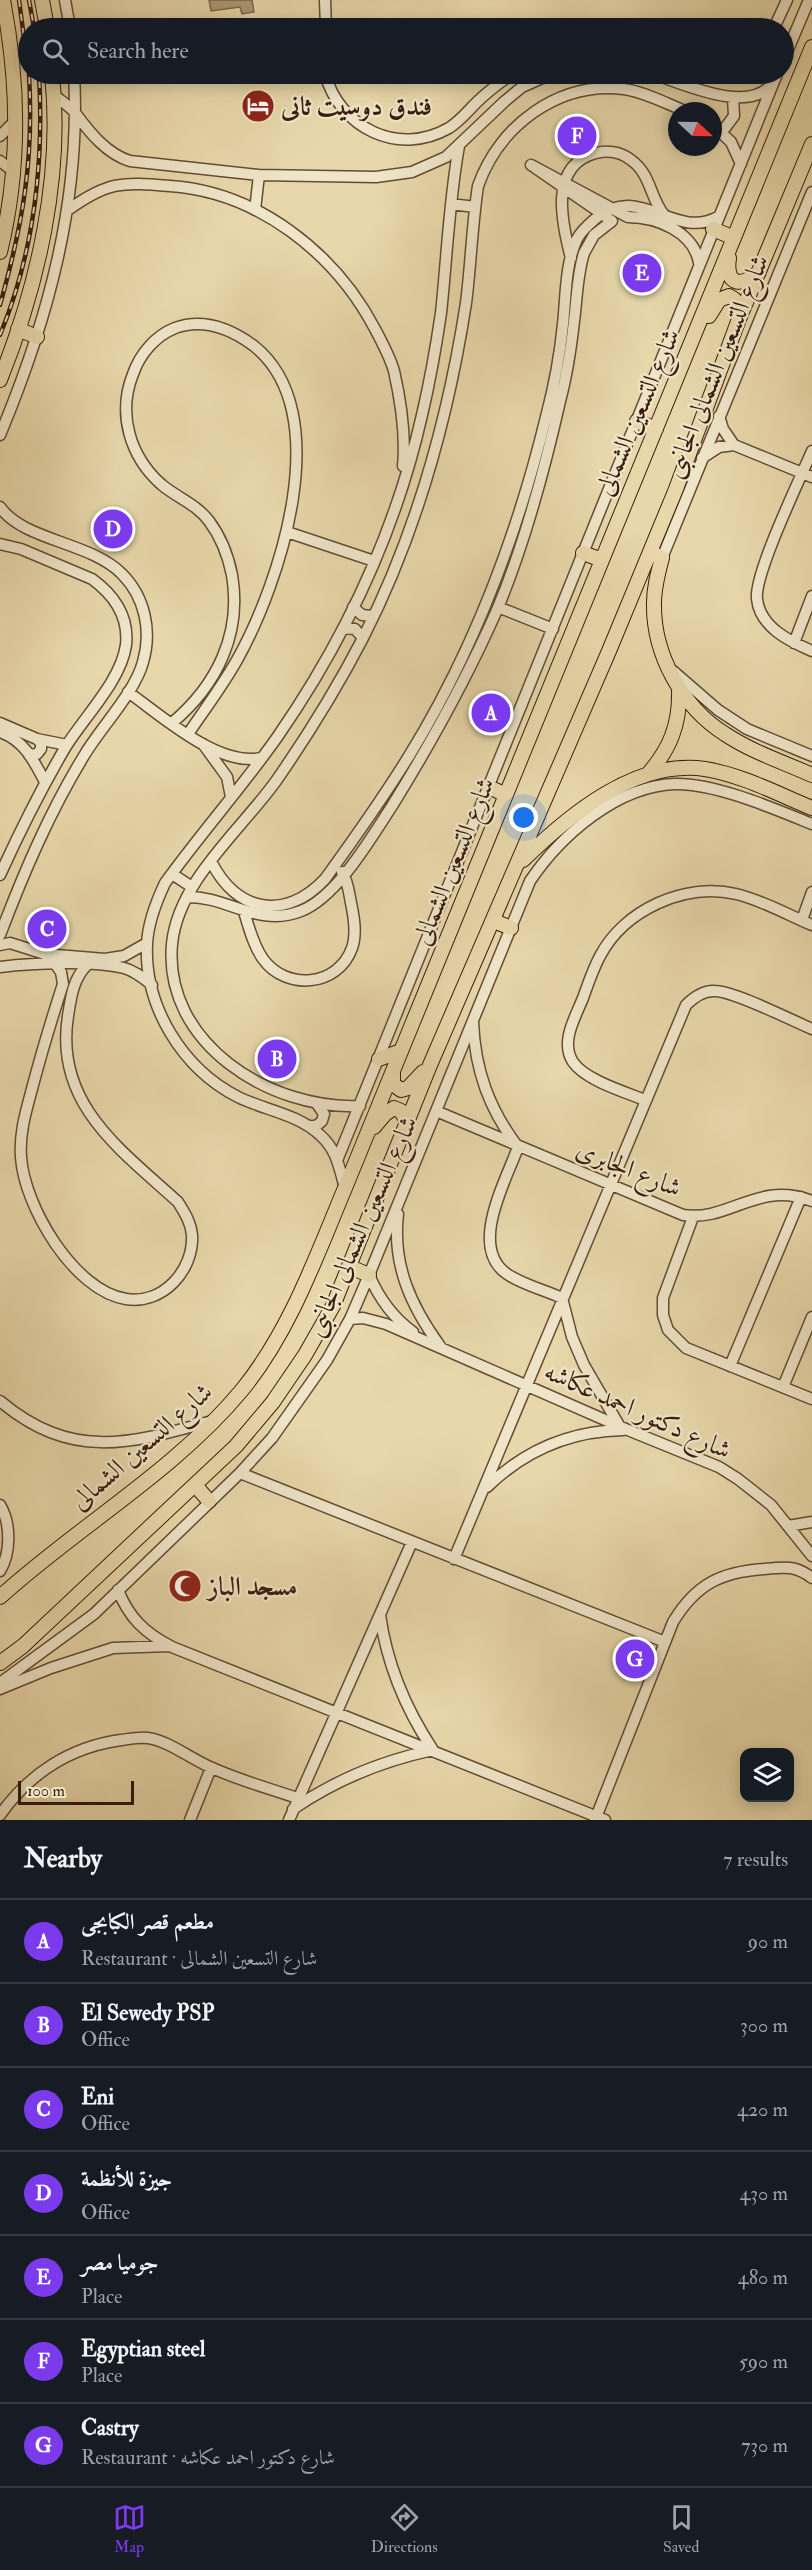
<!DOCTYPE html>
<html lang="en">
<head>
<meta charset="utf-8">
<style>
	body { margin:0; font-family:"IM FELL Double Pica",Amiri,serif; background:#242831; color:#f1f3f6 }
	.controls { position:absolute; right:18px; bottom:18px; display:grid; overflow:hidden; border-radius:12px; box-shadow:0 3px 15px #0003 }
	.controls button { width:54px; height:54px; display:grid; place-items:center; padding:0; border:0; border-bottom:2px solid #363941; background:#171b24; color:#f1f3f6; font:30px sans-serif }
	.compass { position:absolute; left:668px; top:102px; width:54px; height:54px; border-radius:50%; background:#171b24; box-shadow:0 3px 15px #0003; rotate:112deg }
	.scale { position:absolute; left:18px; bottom:15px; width:116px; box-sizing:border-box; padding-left:6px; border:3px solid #391e0e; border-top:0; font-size:16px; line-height:21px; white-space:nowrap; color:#391e0e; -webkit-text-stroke:4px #efe5c8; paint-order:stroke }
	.you { position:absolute; left:524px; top:818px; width:21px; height:21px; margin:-15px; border:4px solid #fff; border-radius:50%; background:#1a73e8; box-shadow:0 0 0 9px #1a73e833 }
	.badge { display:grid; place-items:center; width:39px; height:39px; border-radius:50%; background:#7c3aed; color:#fff; font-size:20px; font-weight:700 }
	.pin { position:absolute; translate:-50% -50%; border:3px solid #fff; box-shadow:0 2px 6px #0006 }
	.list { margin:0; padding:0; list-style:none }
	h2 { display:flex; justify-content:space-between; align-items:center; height:78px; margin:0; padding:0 24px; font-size:26px }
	h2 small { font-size:20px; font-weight:400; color:#9ea1a6 }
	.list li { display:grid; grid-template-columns:39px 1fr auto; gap:18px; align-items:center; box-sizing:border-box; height:84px; padding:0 24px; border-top:2px solid #363941 }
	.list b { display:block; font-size:22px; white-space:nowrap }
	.list p { margin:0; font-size:20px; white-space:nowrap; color:#9ea1a6 }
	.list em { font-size:20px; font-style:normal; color:#9ea1a6 }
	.icon { flex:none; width:33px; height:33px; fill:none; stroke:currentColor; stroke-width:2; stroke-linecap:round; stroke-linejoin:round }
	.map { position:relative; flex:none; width:812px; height:1820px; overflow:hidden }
	.search { position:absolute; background:#171b24; box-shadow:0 3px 15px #0003; left:18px; right:18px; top:18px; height:66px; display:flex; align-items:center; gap:15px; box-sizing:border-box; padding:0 21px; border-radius:33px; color:#9ea1a6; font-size:22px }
	.sheet { height:666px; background:#171b24 }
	nav { display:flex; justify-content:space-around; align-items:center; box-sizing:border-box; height:84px; border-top:2px solid #363941; background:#171b24; font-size:16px; color:#9ea1a6 }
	nav a { display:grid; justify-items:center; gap:3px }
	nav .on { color:#7c3aed }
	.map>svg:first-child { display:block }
	.water { fill:#ac9875; stroke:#7e674c; stroke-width:1.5 }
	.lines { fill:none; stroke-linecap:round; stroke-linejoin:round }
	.minor-casing { stroke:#644c35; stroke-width:13 }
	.major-casing { stroke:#391e0e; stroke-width:16 }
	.minor { stroke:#efe5c8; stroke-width:10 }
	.major { stroke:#e7d7aa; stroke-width:14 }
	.rail-casing { stroke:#391e0e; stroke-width:4.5 }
	.rail { stroke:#efe5c8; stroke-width:2; stroke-dasharray:7; stroke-linecap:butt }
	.labels { text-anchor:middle; stroke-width:4.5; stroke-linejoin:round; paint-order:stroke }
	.poi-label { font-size:26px; font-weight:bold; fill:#391e0e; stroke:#efe5c8; text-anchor:start }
	.street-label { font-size:26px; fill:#391e0e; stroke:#efe5c8 }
</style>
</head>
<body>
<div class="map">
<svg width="812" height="1820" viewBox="0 0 812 1820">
	<rect width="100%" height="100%" fill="#e7d7aa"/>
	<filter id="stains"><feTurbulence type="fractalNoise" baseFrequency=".00333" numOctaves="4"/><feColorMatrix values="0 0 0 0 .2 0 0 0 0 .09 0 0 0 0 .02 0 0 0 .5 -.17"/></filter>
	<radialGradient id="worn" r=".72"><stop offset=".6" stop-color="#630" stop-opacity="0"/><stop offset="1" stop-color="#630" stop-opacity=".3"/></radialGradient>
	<path class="water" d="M209,0H252L254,12L242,14L240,7L211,11Z"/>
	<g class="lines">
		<g class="minor-casing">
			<path id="minor" d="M65,0L70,28
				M325,0L326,28
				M774,28L787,0
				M784,59L809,0
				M325,74C340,128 398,157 449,128C460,121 467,112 476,103C487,92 499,83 512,74
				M653,74C682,83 748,115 772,84
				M54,95C61,101 71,107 76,114C90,133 107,154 130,161L259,175L376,177L412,172L446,157L505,101L522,87L551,74
				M713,125L731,142L741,164
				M722,132L734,116L733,97
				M0,136L15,121
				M0,161L14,172
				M451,204L475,207
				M68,210C108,181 122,182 170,186C258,192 335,253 375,329C382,342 390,357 394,371C401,402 406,435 403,466
				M255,210L259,175
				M571,258C562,224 548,165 596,153C608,150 621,152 631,160C651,174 650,198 664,215
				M719,416L723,429L734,445
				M0,435C48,320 81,200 74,74
				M812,451C800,479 754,574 757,599C760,627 789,641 812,651
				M702,458L719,447L734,445L812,477
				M0,507C24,541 91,542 122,574C145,597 152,631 143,662C135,692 102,726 85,754C50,811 24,872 0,935
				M287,532L374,561
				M0,544L21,549L92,579C114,595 129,617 126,645C121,681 84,717 65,748C41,789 20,831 0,875
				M662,558L812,192
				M353,607L362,615L373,616
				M498,607L553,629
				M343,628L355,629L363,638
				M794,643L812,596
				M673,671L718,710L747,729L812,756
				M128,692C162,716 218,767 261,758
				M0,723L37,739L67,745
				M172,723C217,685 242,634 232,575C228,555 221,537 209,521C196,504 178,498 162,485C130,457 117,414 133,374C140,354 155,336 175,328C203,318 231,329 254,346C337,412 280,583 237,660C223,685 205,709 188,734
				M0,732C24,740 34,761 45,782
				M203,744L227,777L231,797
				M29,755L37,754L41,749V743L37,739
				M211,861C236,913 286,921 325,879C354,839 383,798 409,756C473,652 517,536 546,417C554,387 560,355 563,324C566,297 565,264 577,239C581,231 588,225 595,219C640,181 674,241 718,217
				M172,874L192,887
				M187,897C228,896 258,928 301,911C337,897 371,838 392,806C431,743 467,678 497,610C525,543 544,472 560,401C567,375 571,348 574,321C577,299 577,275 584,253L594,235L612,221L531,165L628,217C657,217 694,232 699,263
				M244,912C249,927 253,945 263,959C286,991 338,987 352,948C357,934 354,917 351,903C349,893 348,881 342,872
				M802,920L812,892
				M0,945L10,943L45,954L105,959L124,956L147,943
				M56,965L61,972L63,984C52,1018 42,1051 33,1085C27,1108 19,1132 21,1157C24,1206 74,1291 126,1299C163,1305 194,1270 192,1235C191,1222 184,1212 178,1202C121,1150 54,1104 68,1016C71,997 73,979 87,965
				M0,967C33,963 92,960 124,968C135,971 143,978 152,985
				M473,1022C475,1070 489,1109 518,1147C506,1181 468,1247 507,1274C523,1285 545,1290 562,1298L572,1337L584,1365L620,1427
				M645,1100C625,1092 585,1080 573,1062C560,1042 575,1018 583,998C588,984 593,969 600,956C624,910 685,882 736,894C762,900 788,915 812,925
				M360,1106C270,1110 163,1043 172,944C178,881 241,830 276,781C308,735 337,688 363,638C416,534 448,419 466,303C471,264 472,225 478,186C499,126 558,81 624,89C645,92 665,103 685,111
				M436,1111L683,1215C730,1222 757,1180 812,1201
				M308,1126H316L322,1121L324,1114L317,1104
				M338,1158L777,74
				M345,1188C339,1167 337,1150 320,1135C298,1114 264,1110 238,1097C183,1069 144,1007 147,944C148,922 156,902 165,883C201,833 243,786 278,736C345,639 396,530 422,415C430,381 436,347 441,313C447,257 449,201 459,146
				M398,1214C392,1265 411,1306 440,1346
				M693,1217L663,1298V1315L668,1330L686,1348L812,1399
				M369,1275C379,1298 392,1317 413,1332
				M350,1319L363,1318L386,1324L628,1430L719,1467L738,1479L771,1505L812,1556
				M730,1366L801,1197
				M783,1387L812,1317
				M0,1401C72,1461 129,1444 212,1421
				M240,1473L665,1642
				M487,1487C525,1450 570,1431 623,1430
				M0,1505C11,1523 11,1553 0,1571
				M788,1526L812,1522
				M454,1559L686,1005C694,997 703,990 715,991C734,991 791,1020 812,1029
				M118,1590C129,1618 145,1633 172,1647L605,1820
				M0,1683L94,1614L240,1473L272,1438L327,1360L350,1319L369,1275L530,881C561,835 617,786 675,784C715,783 775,809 812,824
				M0,1689L51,1668L113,1648L169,1646
				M293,1809C337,1779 381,1761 433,1750C405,1708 387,1665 380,1615
				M0,1815C29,1774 70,1747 121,1740C129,1739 139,1737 148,1738C169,1741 191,1759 210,1767C238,1780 268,1788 297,1798
				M190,1820L211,1768
				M289,1820L412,1542
				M595,1820L673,1622C696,1584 721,1572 764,1569C783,1567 796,1565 812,1578"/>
		</g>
		<g class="major-casing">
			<path id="major" d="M42,0L47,28
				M713,229L734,238
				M0,252C20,170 19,83 3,0
				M729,258C725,285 741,288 759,272
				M709,316L719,300L729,296L734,299L740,306L739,317
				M18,329L37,337
				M0,380C38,285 63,176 52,74
				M637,421L656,429
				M650,552L662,558C658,573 654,587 654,603C653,654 682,707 725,734C752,752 783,762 812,775
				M583,553L602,560
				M648,774C670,749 680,724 679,691
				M489,787L506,795
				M523,860C569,815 636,759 705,769C742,775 778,794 812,808
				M494,921L511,928
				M379,1059L401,1051
				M393,1071V1084L401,1090L408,1088L423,1072
				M374,1127L385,1114L394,1108L401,1111L407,1122
				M350,1267L369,1275
				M195,1485L209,1501
				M0,1597C77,1527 175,1471 242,1390C290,1331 316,1257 345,1188L812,47
				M0,1663L23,1646L236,1446L273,1402L305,1355L333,1306L430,1065L609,651L676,489L739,319L812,144"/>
		</g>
		<use href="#minor" class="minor"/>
		<use href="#major" class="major"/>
		<g class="rail-casing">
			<path id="rail" d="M19,0L28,68
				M29,0L34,28
				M0,305C23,223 34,160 29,74
				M0,335C34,253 44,162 39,74"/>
		</g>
		<use href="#rail" class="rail"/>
	</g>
	<defs>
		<g id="hotel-disc" transform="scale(1.725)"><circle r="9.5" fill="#8f2418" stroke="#efe5c8"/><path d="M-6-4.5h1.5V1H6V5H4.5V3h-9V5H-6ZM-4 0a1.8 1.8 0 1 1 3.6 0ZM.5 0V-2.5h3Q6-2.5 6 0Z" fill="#fff"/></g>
		<g id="mosque-disc" transform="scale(1.725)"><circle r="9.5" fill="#8f2418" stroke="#efe5c8"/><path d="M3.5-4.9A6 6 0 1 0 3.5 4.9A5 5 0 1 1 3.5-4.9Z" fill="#fff"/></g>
	</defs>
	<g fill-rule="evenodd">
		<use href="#hotel-disc" x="258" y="106"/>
		<use href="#mosque-disc" x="185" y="1586"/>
	</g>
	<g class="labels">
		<g class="poi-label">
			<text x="281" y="115">فندق دوسيت ثانى</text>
			<text x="208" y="1595">مسجد الباز</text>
		</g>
		<g class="street-label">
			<text transform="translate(716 366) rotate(-68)" y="9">شارع التسعين الشمالى الجانبى</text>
			<text transform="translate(637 412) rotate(-67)" y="9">شارع التسعين الشمالى</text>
			<text transform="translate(453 861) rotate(-68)" y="9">شارع التسعين الشمالى</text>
			<text transform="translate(629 1168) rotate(22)" y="9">شارع الجابرى</text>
			<text transform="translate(361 1226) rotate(-66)" y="9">شارع التسعين الشمالى الجانبى</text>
			<text transform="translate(638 1410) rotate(24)" y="9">شارع دكتور احمد عكاشه</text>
			<text transform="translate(141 1446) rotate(-41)" y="9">شارع التسعين الشمالى</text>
		</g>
	</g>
	<rect width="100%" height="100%" filter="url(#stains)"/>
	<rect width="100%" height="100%" fill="url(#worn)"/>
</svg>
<div class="controls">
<button><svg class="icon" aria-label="layers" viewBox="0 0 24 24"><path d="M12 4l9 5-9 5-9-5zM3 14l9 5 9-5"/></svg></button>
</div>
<svg class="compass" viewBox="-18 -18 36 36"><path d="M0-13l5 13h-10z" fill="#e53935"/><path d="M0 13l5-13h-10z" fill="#9ea1a6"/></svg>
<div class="scale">100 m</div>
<div class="you"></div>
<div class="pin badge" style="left:491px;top:713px">A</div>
<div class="pin badge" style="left:277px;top:1059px">B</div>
<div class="pin badge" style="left:47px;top:929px">C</div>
<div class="pin badge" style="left:113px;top:529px">D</div>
<div class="pin badge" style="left:642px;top:273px">E</div>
<div class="pin badge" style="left:577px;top:136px">F</div>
<div class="pin badge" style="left:635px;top:1659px">G</div>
<div class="search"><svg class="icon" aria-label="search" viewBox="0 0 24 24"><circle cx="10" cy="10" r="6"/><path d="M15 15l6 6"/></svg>Search here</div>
</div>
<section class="sheet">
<h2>Nearby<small>7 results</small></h2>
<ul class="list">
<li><span class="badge">A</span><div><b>مطعم قصر الكبابجى</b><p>Restaurant · شارع التسعين الشمالى</p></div><em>90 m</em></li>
<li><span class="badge">B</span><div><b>El Sewedy PSP</b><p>Office</p></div><em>300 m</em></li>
<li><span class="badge">C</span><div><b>Eni</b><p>Office</p></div><em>420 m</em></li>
<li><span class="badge">D</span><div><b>جيزة للأنظمة</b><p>Office</p></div><em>430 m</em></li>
<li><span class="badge">E</span><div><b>جوميا مصر</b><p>Place</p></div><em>480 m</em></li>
<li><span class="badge">F</span><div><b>Egyptian steel</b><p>Place</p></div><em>590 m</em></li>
<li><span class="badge">G</span><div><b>Castry</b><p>Restaurant · شارع دكتور احمد عكاشه</p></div><em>730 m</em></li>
</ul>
</section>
<nav>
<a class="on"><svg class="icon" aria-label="map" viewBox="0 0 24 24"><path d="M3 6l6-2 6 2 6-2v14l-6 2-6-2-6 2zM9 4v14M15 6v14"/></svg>Map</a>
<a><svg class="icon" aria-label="directions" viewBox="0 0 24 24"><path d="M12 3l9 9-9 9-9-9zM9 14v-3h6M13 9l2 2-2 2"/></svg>Directions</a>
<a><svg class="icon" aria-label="saved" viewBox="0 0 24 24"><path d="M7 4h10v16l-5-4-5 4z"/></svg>Saved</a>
</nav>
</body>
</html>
